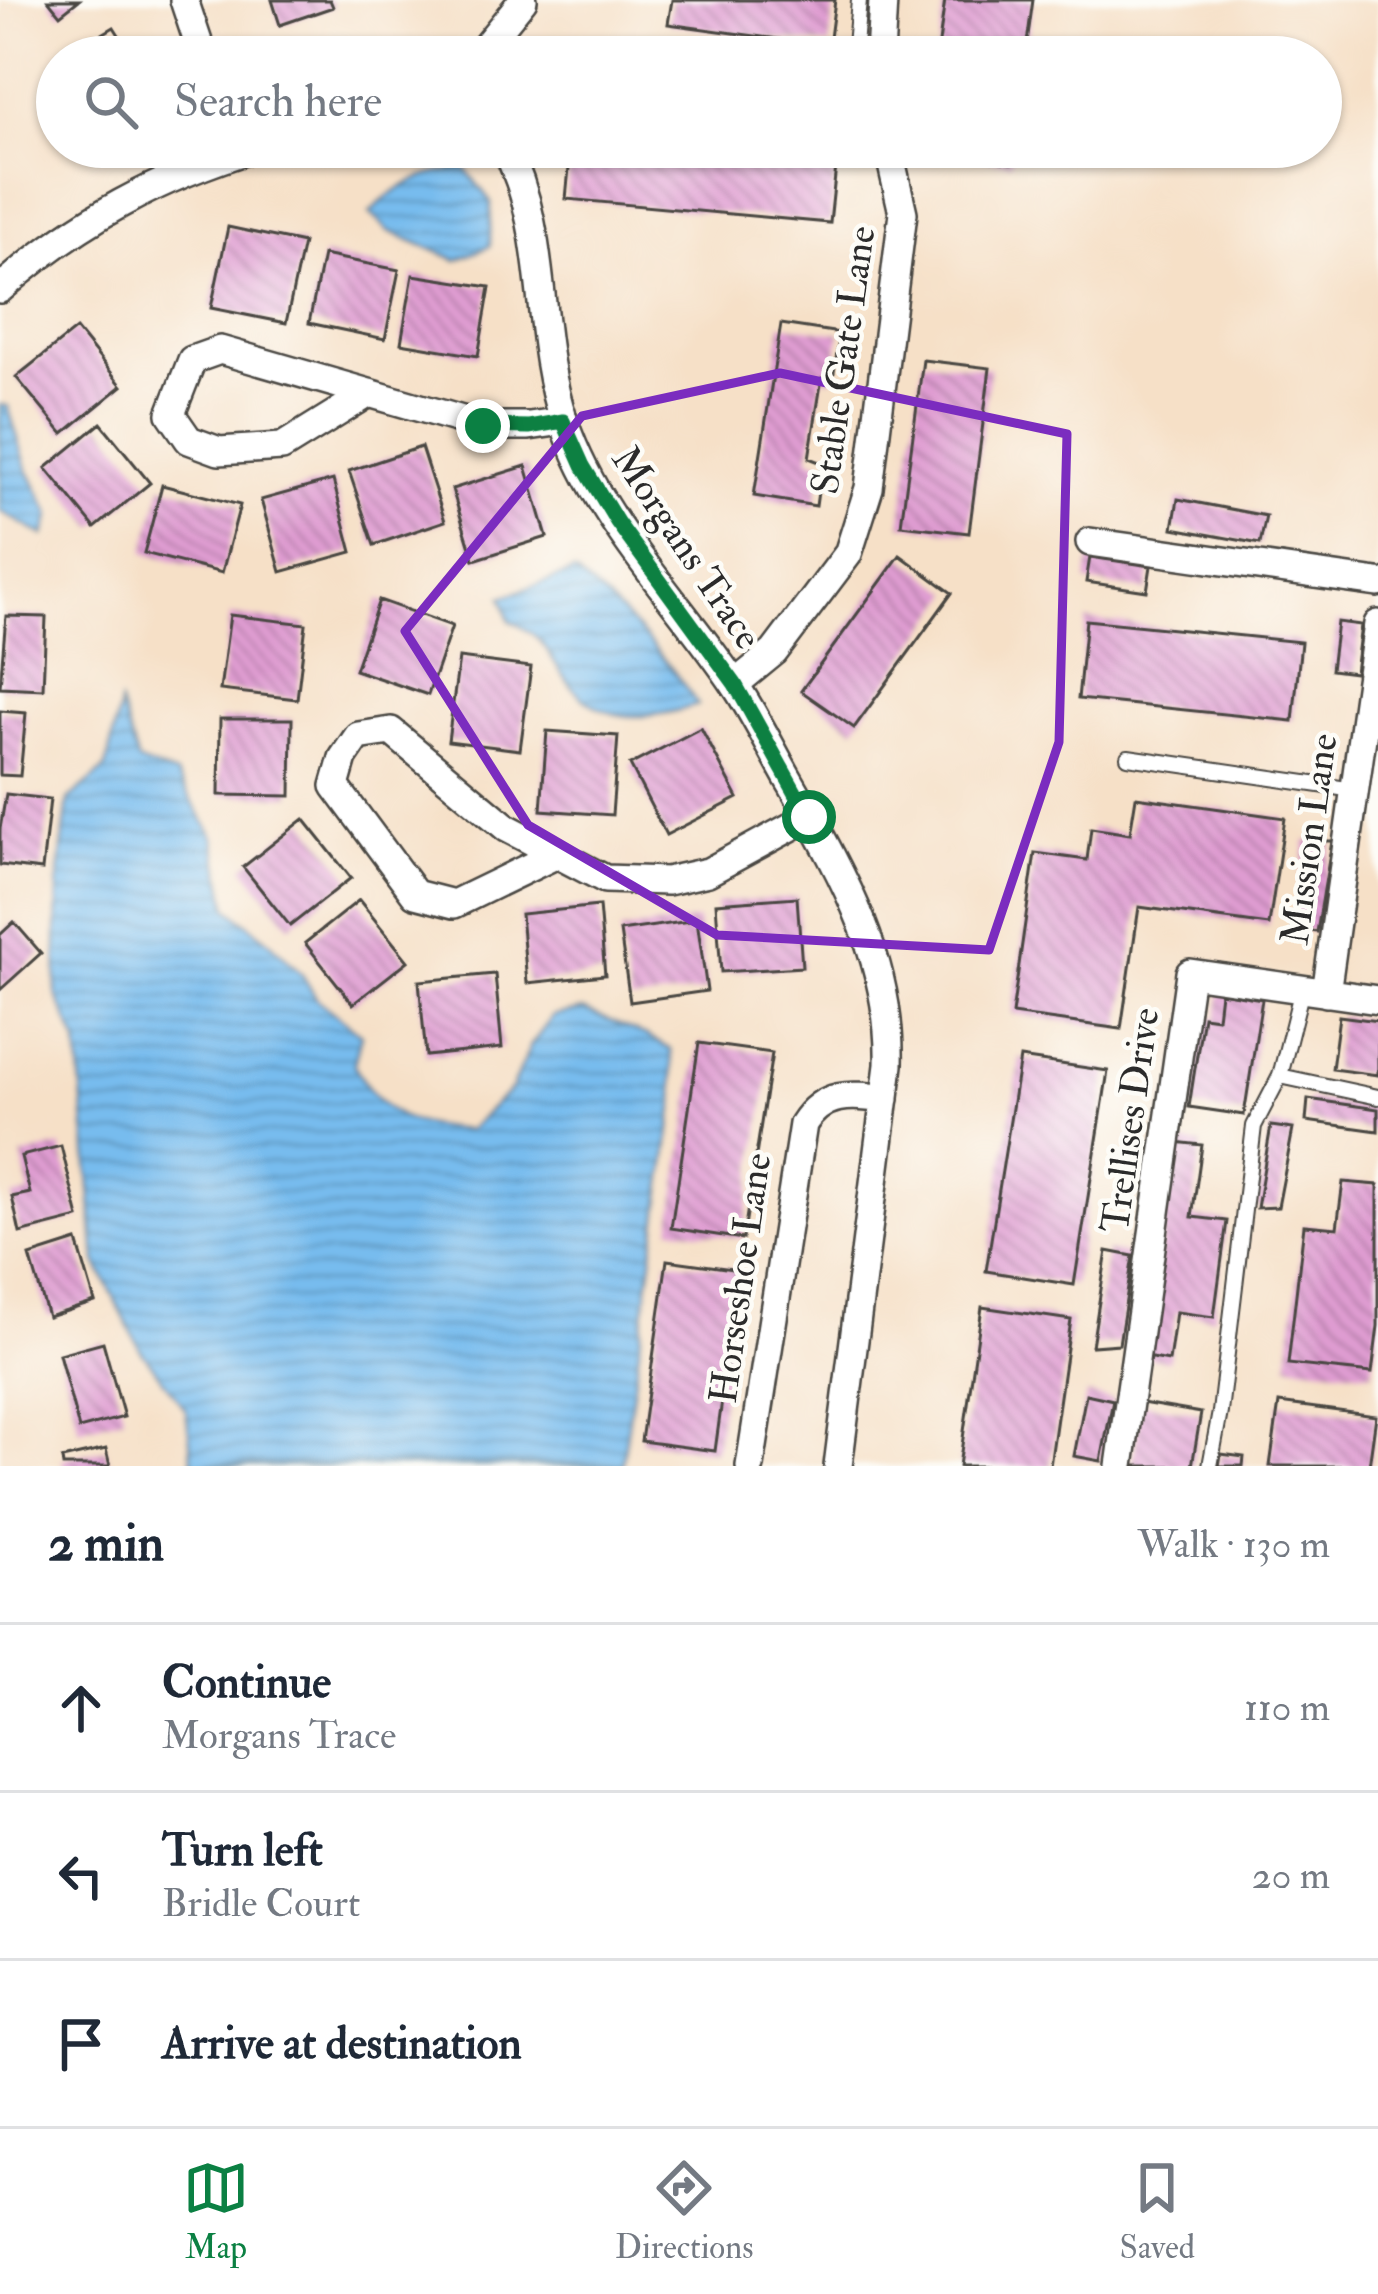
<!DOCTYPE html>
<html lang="en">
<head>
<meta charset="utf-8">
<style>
	body { margin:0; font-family:"IM FELL Double Pica",serif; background:#f6f6f7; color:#1f2937 }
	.stop { position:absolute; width:36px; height:36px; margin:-27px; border:9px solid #0b8043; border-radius:50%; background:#fff }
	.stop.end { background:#0b8043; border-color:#fff; box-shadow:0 3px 12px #0008 }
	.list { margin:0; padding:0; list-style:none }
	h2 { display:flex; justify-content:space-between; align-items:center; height:156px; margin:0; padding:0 48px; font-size:51px }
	h2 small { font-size:39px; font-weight:400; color:#747a83 }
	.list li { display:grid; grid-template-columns:78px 1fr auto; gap:36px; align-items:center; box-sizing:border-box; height:168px; padding:0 48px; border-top:3px solid #e0e1e3 }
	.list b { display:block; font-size:45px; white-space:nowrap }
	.list p { margin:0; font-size:39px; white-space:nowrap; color:#747a83 }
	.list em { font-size:39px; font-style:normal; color:#747a83 }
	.icon { flex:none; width:66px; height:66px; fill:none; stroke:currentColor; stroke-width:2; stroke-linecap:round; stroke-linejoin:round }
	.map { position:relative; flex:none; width:1378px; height:1466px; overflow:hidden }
	.search { position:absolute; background:#fff; box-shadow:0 3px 9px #0004; left:36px; right:36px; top:36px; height:132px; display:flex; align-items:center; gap:30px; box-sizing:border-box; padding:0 42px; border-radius:66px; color:#747a83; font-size:45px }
	.sheet { height:660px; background:#fff }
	nav { display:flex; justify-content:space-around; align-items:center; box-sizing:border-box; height:168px; border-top:3px solid #e0e1e3; background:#fff; font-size:33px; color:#747a83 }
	nav a { display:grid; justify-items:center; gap:6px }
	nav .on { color:#0b8043 }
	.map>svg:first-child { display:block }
	.water { fill:url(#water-rules); stroke:#51748c; stroke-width:3 }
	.building { fill:url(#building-back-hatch) }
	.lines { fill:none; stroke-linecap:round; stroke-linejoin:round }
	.lane-casing { stroke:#494642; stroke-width:18 }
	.street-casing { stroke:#494642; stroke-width:32 }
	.lane { stroke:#fff; stroke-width:14 }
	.street { stroke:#fff; stroke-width:27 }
	.route { stroke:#0b8043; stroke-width:15 }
	.marked { fill:none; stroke:#7b2cbf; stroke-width:9; stroke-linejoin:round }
	.labels { text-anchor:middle; stroke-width:9; stroke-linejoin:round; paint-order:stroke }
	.street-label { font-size:39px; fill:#2b2b2b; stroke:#fdfcf7 }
</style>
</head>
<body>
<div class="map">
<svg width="1378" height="1466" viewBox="0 0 1378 1466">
	<defs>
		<pattern id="water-rules" width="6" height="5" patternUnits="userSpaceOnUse" patternTransform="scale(3)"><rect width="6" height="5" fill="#77bcee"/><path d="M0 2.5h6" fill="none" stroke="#6299c1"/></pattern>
		<pattern id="building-back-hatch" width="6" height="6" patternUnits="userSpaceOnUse" patternTransform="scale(3)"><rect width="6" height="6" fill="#df9cd1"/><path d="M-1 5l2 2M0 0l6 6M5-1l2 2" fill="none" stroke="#b57faa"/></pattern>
	</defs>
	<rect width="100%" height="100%" fill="#fdfcf7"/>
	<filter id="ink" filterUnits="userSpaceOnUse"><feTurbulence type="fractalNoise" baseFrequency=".00833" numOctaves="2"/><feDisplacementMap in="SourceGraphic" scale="24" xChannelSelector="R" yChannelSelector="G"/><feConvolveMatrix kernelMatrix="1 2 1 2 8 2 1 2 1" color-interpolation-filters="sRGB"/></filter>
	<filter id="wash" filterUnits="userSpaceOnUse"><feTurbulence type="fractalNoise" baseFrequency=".004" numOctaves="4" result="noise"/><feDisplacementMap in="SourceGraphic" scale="48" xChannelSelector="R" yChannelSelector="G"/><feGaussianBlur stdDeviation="2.7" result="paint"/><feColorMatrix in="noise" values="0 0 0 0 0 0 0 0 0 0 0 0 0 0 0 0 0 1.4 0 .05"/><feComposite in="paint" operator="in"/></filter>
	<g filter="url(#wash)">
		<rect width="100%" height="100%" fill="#f6e0c7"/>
		<path class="water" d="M465,168L491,202L490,246L457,260L389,231L370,213C398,183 426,173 465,168Z
			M0,405L8,406L27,468L51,515L44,536L0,511Z
			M574,572C624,611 663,653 698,705C643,722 597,726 562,674C543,644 543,637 510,621L502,597Z
			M120,704L138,762L176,775L214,837L228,908L266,938L301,973L317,999L361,1034L354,1064C381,1118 412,1126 468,1130L511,1089L531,1045L553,1016L583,1010L647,1036L671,1050L675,1103L622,1466H193L186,1410L140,1349L96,1262L78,1043L56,994L58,881L68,800L106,768Z"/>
		<g id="blocks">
			<path class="building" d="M48,0H79L60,15Z
				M272,0H330L333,7L280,25Z
				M672,0H835L829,46L668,24Z
				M945,0H1033L1025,57H937Z
				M114,27L133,57H92L84,45Z
				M571,147H838L830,223L566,199Z
				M926,147H1013L1011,163L925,152Z
				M228,227L303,243L286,323L211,308Z
				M323,255L399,270L385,339L309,323Z
				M413,275L490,287L478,356L401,343Z
				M781,324L840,333L833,379L822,378L809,458L822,463L816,506L754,496Z
				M76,329L122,386L63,434L16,377Z
				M923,360L990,368L969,533L901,525Z
				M101,423L150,483L95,528L46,468Z
				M421,447L445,521L374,545L349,471Z
				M526,466L547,537L474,560L452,489Z
				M333,480L352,552L281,572L261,500Z
				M162,485L240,505L222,573L144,553Z
				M1178,499L1266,516L1260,544L1173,528Z
				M900,555L952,593L854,728L801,691Z
				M1090,557L1151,566L1147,591L1086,582Z
				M379,600L452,626L428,695L355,670Z
				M230,615L306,624L297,699L220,690Z
				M6,616L46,617L43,689L0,687Z
				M1086,620L1301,642L1293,721L1078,699Z
				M1337,622L1361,625L1355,673L1331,670Z
				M459,658L531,667L520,750L448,741Z
				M0,711L26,713L20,776L0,775Z
				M220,719H292L291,796L219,795Z
				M701,728L738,798L666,835L630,765Z
				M547,731L618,736L612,815L541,810Z
				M6,794L50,799L42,870L0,865V829Z
				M1136,797L1285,818L1269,925L1139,907L1121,1029L1012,1014L1035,853L1087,860L1091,828L1130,834Z
				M304,819L351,878L290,926L243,867Z
				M1306,841H1332L1317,932L1292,928Z
				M797,897L802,967L721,972L716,903Z
				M359,900L408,961L353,1004L305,943Z
				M599,906L605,975L527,983L521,914Z
				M697,920L707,991L630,1002L620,931Z
				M14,922L41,953L0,990V935Z
				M495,974L502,1048L426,1056L419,981Z
				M1220,992L1262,999L1244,1115L1189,1107L1203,1016L1217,1018Z
				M1339,1016L1378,1021V1075L1332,1069Z
				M699,1043L772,1053L743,1239L671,1228Z
				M1020,1058L1108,1071L1074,1285L986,1271Z
				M1308,1099L1378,1109V1131L1306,1121Z
				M1271,1126L1293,1129L1278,1207L1257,1208Z
				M1175,1142L1202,1145L1192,1217L1227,1221L1214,1317L1176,1312L1169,1361L1146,1357Z
				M61,1146L79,1218L20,1233L12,1197L30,1193L21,1156Z
				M1343,1182L1378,1185V1326L1372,1373L1288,1364L1304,1225L1337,1228Z
				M77,1241L95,1302L48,1317L30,1256Z
				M1107,1251L1133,1256L1119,1344L1092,1346Z
				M667,1260L740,1270L715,1451L641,1441Z
				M982,1307L1071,1320L1050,1466H959Z
				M103,1342L124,1417L79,1429L59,1354Z
				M1086,1394L1113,1400L1101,1461L1074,1456Z
				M1142,1403L1201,1413L1192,1466H1132Z
				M1279,1403L1376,1416L1369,1466H1270Z
				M106,1449L110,1466H63L62,1459Z
				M1221,1454L1244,1457L1243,1466H1219Z"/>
		</g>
	</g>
	<g filter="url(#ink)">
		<use href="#blocks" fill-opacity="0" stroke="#494642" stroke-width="3"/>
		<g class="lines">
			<g class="lane-casing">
				<path id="lane" d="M592,48L678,57
					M854,57L859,0
					M1128,757L1354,790
					M1302,989L1280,1076L1378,1097
					M1210,1466L1220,1412L1254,1126L1280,1076"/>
			</g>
			<g class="street-casing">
				<path id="street" d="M184,0L203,57
					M477,57L523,0
					M880,57L883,0
					M505,147C550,232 533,332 564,422C597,520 676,598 733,682C755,714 772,751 792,785C842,874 892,960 889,1065L838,1466
					M0,289C78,220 159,177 257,147
					M369,393L282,447L219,451L189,440L171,414L192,360L220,350L483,426H529L563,421
					M1090,542L1378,583
					M735,684L774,652L848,554L869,488L903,213L888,147
					M557,854L454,904L415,894L335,786L343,758L358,736L391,731L507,828L605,879L667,881L708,872L809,817
					M1326,993L1378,624
					M750,1466L803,1124C823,1092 850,1094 885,1099
					M1120,1466L1190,973L1378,1000"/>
			</g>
			<use href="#lane" class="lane"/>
			<use href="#street" class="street"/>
		</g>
	</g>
	<g class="lines" filter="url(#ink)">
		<path class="route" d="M483,426L529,427L563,421L583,466L617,522L735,684L809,817"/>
	</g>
	<path class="marked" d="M780,373L1067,434L1059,742L989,950L717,935L528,825L405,631L582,416Z"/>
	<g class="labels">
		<g class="street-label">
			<text transform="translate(842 360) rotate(-82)" y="14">Stable Gate Lane</text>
			<text transform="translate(688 547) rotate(56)" y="14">Morgans Trace</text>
			<text transform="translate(1308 839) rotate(-82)" y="14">Mission Lane</text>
			<text transform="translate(1129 1120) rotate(-82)" y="14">Trellises Drive</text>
			<text transform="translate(739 1278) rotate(-82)" y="14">Horseshoe Lane</text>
		</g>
	</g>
</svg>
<div class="stop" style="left:809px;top:817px"></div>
<div class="stop end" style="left:483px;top:426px"></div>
<div class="search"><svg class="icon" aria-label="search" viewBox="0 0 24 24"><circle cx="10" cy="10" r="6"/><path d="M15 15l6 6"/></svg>Search here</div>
</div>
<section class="sheet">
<h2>2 min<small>Walk · 130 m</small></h2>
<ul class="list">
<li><svg class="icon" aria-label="ahead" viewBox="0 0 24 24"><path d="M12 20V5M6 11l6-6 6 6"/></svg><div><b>Continue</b><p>Morgans Trace</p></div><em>110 m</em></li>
<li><svg class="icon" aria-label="left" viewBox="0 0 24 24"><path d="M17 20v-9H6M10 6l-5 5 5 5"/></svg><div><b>Turn left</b><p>Bridle Court</p></div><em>20 m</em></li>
<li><svg class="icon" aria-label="arrive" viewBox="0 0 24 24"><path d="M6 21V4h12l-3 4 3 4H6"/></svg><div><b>Arrive at destination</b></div></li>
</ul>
</section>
<nav>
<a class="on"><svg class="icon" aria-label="map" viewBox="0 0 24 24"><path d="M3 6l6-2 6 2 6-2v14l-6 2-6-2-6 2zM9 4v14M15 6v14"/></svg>Map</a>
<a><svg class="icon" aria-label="directions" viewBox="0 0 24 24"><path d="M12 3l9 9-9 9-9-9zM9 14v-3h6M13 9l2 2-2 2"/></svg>Directions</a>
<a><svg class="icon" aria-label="saved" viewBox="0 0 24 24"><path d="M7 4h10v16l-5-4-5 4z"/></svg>Saved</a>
</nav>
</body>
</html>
